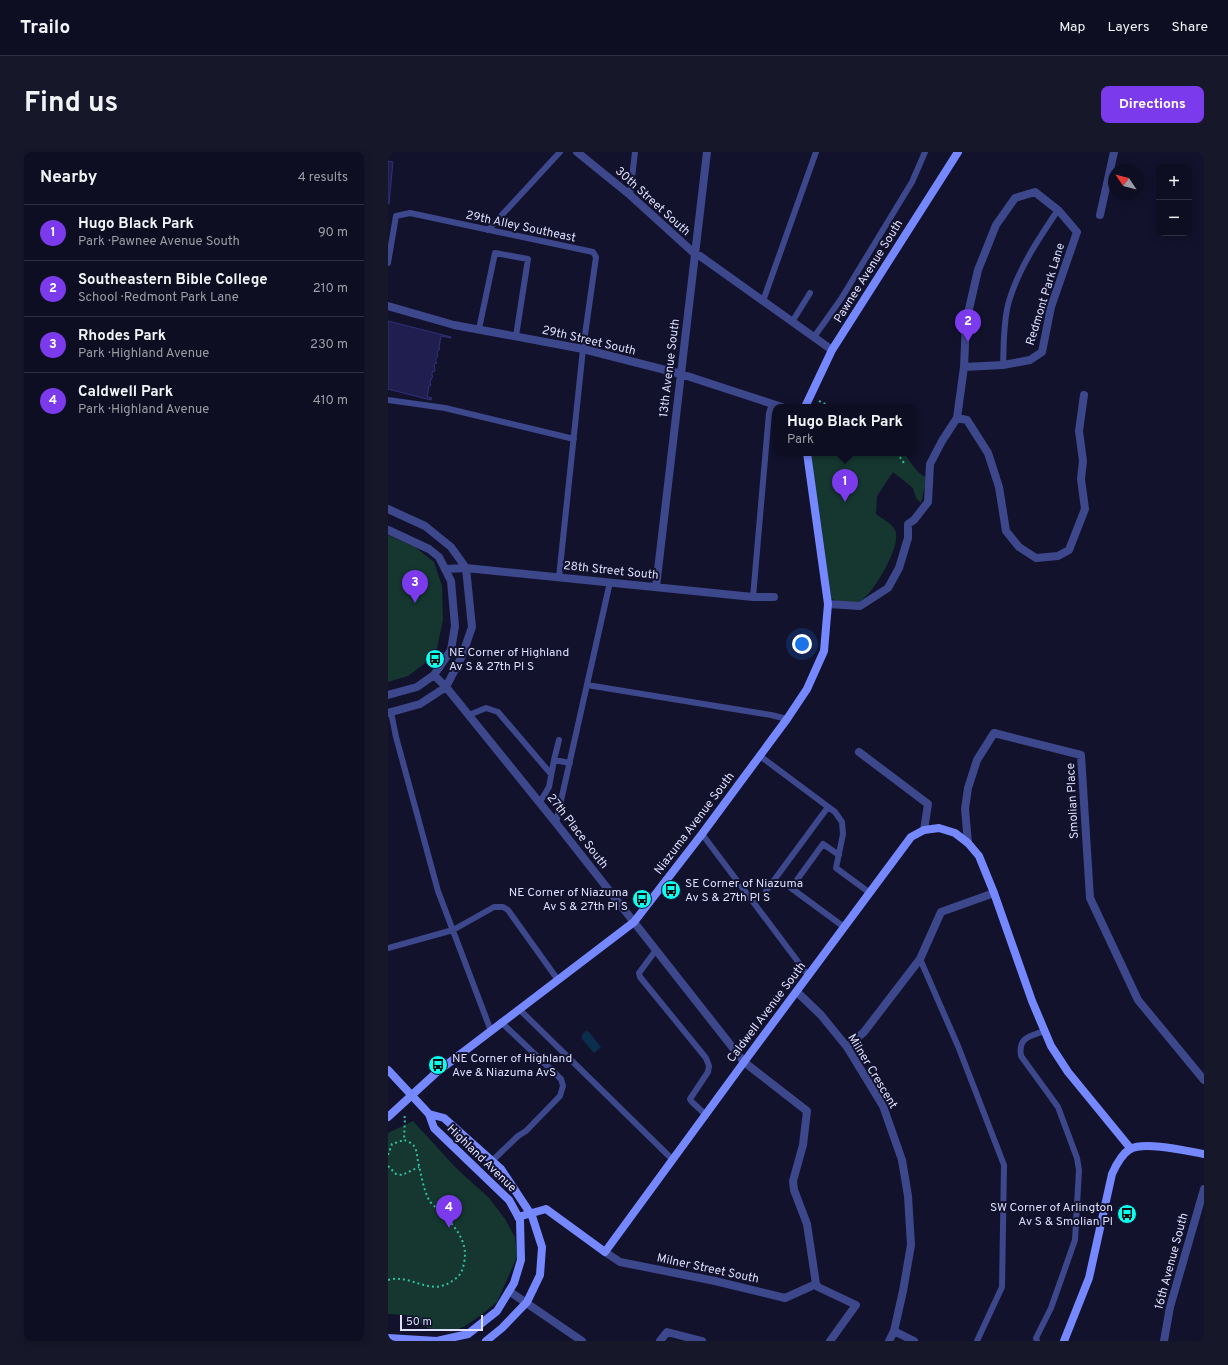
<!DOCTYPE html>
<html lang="en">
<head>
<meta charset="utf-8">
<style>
	body { margin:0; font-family:Overpass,sans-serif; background:#17172a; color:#f1f3f6 }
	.controls { position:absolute; right:12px; top:12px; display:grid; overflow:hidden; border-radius:8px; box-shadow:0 2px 10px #0003 }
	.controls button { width:36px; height:36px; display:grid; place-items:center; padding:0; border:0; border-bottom:1px solid #2e2e40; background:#0e0e22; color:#f1f3f6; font:20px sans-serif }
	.compass { position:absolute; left:720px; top:12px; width:36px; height:36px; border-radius:50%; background:#0e0e22; box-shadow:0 2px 10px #0003; rotate:305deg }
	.scale { position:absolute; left:12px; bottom:10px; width:83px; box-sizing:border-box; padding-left:4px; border:2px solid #dddfff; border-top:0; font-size:11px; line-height:14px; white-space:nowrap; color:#dddfff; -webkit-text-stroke:3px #12122d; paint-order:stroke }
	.you { position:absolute; left:414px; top:492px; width:14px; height:14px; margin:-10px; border:3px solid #fff; border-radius:50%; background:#1a73e8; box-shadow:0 0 0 6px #1a73e833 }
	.badge { display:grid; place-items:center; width:26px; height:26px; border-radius:50%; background:#7c3aed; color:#fff; font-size:13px; font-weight:700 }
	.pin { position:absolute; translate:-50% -33px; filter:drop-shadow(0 1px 2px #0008) }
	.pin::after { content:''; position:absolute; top:21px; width:14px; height:12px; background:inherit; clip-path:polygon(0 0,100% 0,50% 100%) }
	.popup { position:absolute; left:385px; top:252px; width:144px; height:52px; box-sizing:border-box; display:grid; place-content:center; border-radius:8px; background:#0e0e22; filter:drop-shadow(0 1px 3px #0005); font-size:13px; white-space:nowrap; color:#9b9ca5 }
	.popup b { font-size:15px; color:#f1f3f6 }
	.popup::after { content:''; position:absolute; left:50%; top:100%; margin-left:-8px; border:8px solid transparent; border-top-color:#0e0e22 }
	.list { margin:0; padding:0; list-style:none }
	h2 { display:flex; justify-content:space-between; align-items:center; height:52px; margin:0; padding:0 16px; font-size:17px }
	h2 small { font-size:13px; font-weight:400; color:#9b9ca5 }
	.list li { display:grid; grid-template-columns:26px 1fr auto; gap:12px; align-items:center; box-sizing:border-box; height:56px; padding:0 16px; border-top:1px solid #2e2e40 }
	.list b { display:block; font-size:15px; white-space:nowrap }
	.list p { margin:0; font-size:13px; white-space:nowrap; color:#9b9ca5 }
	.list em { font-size:13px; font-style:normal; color:#9b9ca5 }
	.map { position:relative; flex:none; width:816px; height:1189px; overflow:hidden; border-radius:8px }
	header { display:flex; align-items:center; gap:24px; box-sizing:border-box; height:56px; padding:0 20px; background:#0e0e22; border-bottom:1px solid #2e2e40 }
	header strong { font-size:19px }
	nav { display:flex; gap:22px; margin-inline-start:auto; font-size:14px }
	.intro { display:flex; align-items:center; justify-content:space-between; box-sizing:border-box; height:96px; padding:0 24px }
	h1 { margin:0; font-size:28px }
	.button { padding:10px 18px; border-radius:8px; background:#7c3aed; color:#fff; font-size:14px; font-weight:700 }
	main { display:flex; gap:24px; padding:0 24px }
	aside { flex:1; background:#0e0e22; border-radius:8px; box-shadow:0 2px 10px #0003 }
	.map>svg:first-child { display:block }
	.green { fill:#153730 }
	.water { fill:#0b2e4c }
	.building { fill:#1f1e4e; stroke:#32307a }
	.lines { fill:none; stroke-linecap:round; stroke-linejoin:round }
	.path { stroke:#31bf9f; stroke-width:2; stroke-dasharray:2 3; stroke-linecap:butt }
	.lane { stroke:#3d478b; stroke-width:6 }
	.street { stroke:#3d478b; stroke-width:8 }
	.secondary { stroke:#7588ff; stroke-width:8 }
	.labels { text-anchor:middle; stroke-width:4; stroke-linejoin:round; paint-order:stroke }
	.street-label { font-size:12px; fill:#dddfff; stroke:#12122d }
	.poi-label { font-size:12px; fill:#dddfff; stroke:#12122d; text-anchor:start }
</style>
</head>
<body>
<header>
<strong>Trailo</strong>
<nav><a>Map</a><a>Layers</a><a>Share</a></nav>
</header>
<div class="intro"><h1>Find us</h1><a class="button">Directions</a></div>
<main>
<aside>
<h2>Nearby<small>4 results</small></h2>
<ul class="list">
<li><span class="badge">1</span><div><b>Hugo Black Park</b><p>Park · Pawnee Avenue South</p></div><em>90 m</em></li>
<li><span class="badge">2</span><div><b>Southeastern Bible College</b><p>School · Redmont Park Lane</p></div><em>210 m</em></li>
<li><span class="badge">3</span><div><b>Rhodes Park</b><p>Park · Highland Avenue</p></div><em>230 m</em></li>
<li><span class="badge">4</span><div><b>Caldwell Park</b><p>Park · Highland Avenue</p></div><em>410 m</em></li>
</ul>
</aside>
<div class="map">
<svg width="816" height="1189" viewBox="0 0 816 1189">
	<rect width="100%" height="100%" fill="#12122d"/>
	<path class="green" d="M421,301H516C522,309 528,321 538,325L537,334L533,351L528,346L525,336L505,320L489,344L488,362C494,367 504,371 507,378C514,391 491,429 482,440C479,444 474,447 470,451L454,450L443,447Z
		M0,383L27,395L46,410L54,434L55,468L49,496L36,512L20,524L0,530Z
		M25,969L67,1015L101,1046L117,1067L127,1085L129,1105L109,1150L93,1163L77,1174L64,1180L40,1176L17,1163L0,1162V981Z"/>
	<path class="water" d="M198,879L201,880L213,895L206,901L194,887V883Z"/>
	<path class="building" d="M0,9L5,10L1,52H0Z
		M0,169L63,185V186L53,184L51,195L52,197L50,198L49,202L50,204L47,208L49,211L46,212L47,219L44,220V223L45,225L43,227L42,231L43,233L41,234L39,245L44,246L43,248L0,237Z"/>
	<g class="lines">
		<path class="path" d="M431,249L444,255
			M509,301L516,311
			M0,1003L4,992L16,988
			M0,1014L8,1022L14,1023L31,1015
			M0,1128C25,1121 42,1147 67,1127C73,1123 75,1117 76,1111C81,1089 66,1073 51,1059C48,1055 43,1052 41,1048C35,1036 33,1022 30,1009C29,1004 29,998 26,994C24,991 19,989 16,988L17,965L13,966"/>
		<path class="lane" d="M242,43L247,0
			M100,78L172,0
			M0,111L8,64L22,61L205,100L208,105L195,197L171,425
			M375,149L428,0
			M404,170L422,141
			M91,177L107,101L140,107L128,184
			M426,185L453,147L524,30L537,0
			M615,213C616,193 615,169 621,149C631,116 651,86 670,58
			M0,248L57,256L186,287
			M365,445L381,261L384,252
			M199,533L383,563L399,567
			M3,560L8,585L50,739L103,879
			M81,563L98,556L110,560L163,622
			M372,604L447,660L454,670L455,682L448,716L482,741
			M166,608L171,588
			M152,650L161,635L166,608L182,611
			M168,671L222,430
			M314,682L420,823
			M451,703L435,692L403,736L456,775
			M378,739L440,655
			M0,796L65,778L106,755H115L120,758L170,828
			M268,798L251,821L252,825L318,906L321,914L320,920L302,947L304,950L318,963
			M532,807L570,894L616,1013L614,1135L589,1189
			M131,857L285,1008
			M104,1009L130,984L138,979L172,944L175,934L173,927L113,870
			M649,1189L648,1186L663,1156L687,1088L691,1018L689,1006L670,955L633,904C630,885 642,884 657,879"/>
		<path class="street" d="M189,0L242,43L307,102L312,104L444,198
			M647,40L671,59L689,80L663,155L654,200L642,208L615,213L576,215L578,170L590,118L608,73L627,46Z
			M712,63L726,0
			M0,154L66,173L195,197L293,222L394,255
			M569,266L576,215
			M0,357L37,374L63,395L78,416L84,475L74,504L58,535L32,552L0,561
			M0,378L41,397L51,405L63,429L67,474L63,498L46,523L29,535L0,543
			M57,417L78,416L365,445H386
			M268,435L319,0
			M440,452L472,454L500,436L511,416L520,386V372L526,368L540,350L542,312L554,289L569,266L579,268L600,301L611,335L618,379L631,395L648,406L670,404L681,398L697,357L693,327L695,309L691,279L696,243
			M46,523L58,535L168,671L356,910L419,959L415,993L405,1029L406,1038L419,1072L428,1132
			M471,600L540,652L536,678
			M580,691L577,657L580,636L589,608L606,581L693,603L702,746L750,848L816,928
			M409,840L433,863L459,895L495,954L514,1008L520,1044L523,1093L515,1139L506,1179L501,1189
			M459,895L476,880L532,807L553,760L606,741
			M217,1100L232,1110L327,1129L397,1146L428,1132
			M428,1132L430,1135L468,1153L442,1189
			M121,1139L194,1189
			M506,1179L526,1189
			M272,1189L279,1180L314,1189
			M776,1189L782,1155L816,1037"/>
		<path class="secondary" d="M417,255L444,198L570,0
			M0,918L41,962L46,976L121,1048L132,1068L133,1108L126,1131L109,1159L80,1182L49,1189L0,1186
			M41,962L56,966L113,1017L144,1064L154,1095L152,1123L139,1150L114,1176L98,1189
			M0,965L49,920L246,770L314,682L399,567L419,537L436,499L440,452L419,301
			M130,1065L158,1057L217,1100L356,910L523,685L536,678L551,676L567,681L580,691L591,704L606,741L644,849L663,894L680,920L743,997
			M676,1189L701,1126L724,1022C728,1013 734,1002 742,997C757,989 799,999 816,1002"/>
	</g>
	<defs>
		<g id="bus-disc" transform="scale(1)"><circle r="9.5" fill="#0affee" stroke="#12122d"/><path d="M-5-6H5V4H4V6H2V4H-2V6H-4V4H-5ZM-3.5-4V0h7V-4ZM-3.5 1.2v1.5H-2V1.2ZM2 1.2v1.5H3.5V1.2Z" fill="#111"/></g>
	</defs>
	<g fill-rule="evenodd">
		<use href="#bus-disc" x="47" y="507"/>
		<use href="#bus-disc" x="283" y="738"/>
		<use href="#bus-disc" x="254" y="747"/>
		<use href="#bus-disc" x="50" y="913"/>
		<use href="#bus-disc" x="739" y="1062"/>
	</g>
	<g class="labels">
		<g class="street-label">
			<text transform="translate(265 49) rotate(42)" y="4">30th Street South</text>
			<text transform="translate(133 74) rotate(12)" y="4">29th Alley Southeast</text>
			<text transform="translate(480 119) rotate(-58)" y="4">Pawnee Avenue South</text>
			<text transform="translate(657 142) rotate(-73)" y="4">Redmont Park Lane</text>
			<text transform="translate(201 188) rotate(13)" y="4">29th Street South</text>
			<text transform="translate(281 216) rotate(-83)" y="4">13th Avenue South</text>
			<text transform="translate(223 418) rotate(6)" y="4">28th Street South</text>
			<text transform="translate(684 649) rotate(-93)" y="4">Smolian Place</text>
			<text transform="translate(306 671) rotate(-53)" y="4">Niazuma Avenue South</text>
			<text transform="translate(190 679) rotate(52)" y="4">27th Place South</text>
			<text transform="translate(378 860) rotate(-53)" y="4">Caldwell Avenue South</text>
			<text transform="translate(485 919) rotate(59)" y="4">Milner Crescent</text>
			<text transform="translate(94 1006) rotate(44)" y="4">Highland Avenue</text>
			<text transform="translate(783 1109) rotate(-75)" y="4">16th Avenue South</text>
			<text transform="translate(320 1116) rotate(12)" y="4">Milner Street South</text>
		</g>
		<g class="poi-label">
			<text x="61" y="504">NE Corner of Highland<tspan x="61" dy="14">Av S &amp; 27th Pl S</tspan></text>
			<text x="297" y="735">SE Corner of Niazuma<tspan x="297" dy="14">Av S &amp; 27th Pl S</tspan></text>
			<text x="240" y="744" text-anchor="end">NE Corner of Niazuma<tspan x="240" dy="14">Av S &amp; 27th Pl S</tspan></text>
			<text x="64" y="910">NE Corner of Highland<tspan x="64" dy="14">Ave &amp; Niazuma AvS</tspan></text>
			<text x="725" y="1059" text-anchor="end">SW Corner of Arlington<tspan x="725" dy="14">Av S &amp; Smolian Pl</tspan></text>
		</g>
	</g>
</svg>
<div class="controls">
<button>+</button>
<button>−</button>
</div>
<svg class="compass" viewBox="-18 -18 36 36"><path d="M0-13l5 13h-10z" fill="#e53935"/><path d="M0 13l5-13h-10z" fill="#9b9ca5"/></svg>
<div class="scale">50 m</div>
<div class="you"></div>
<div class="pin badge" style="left:457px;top:350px">1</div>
<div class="popup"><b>Hugo Black Park</b>Park</div>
<div class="pin badge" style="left:580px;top:190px">2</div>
<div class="pin badge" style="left:27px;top:451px">3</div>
<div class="pin badge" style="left:61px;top:1076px">4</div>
</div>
</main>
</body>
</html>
